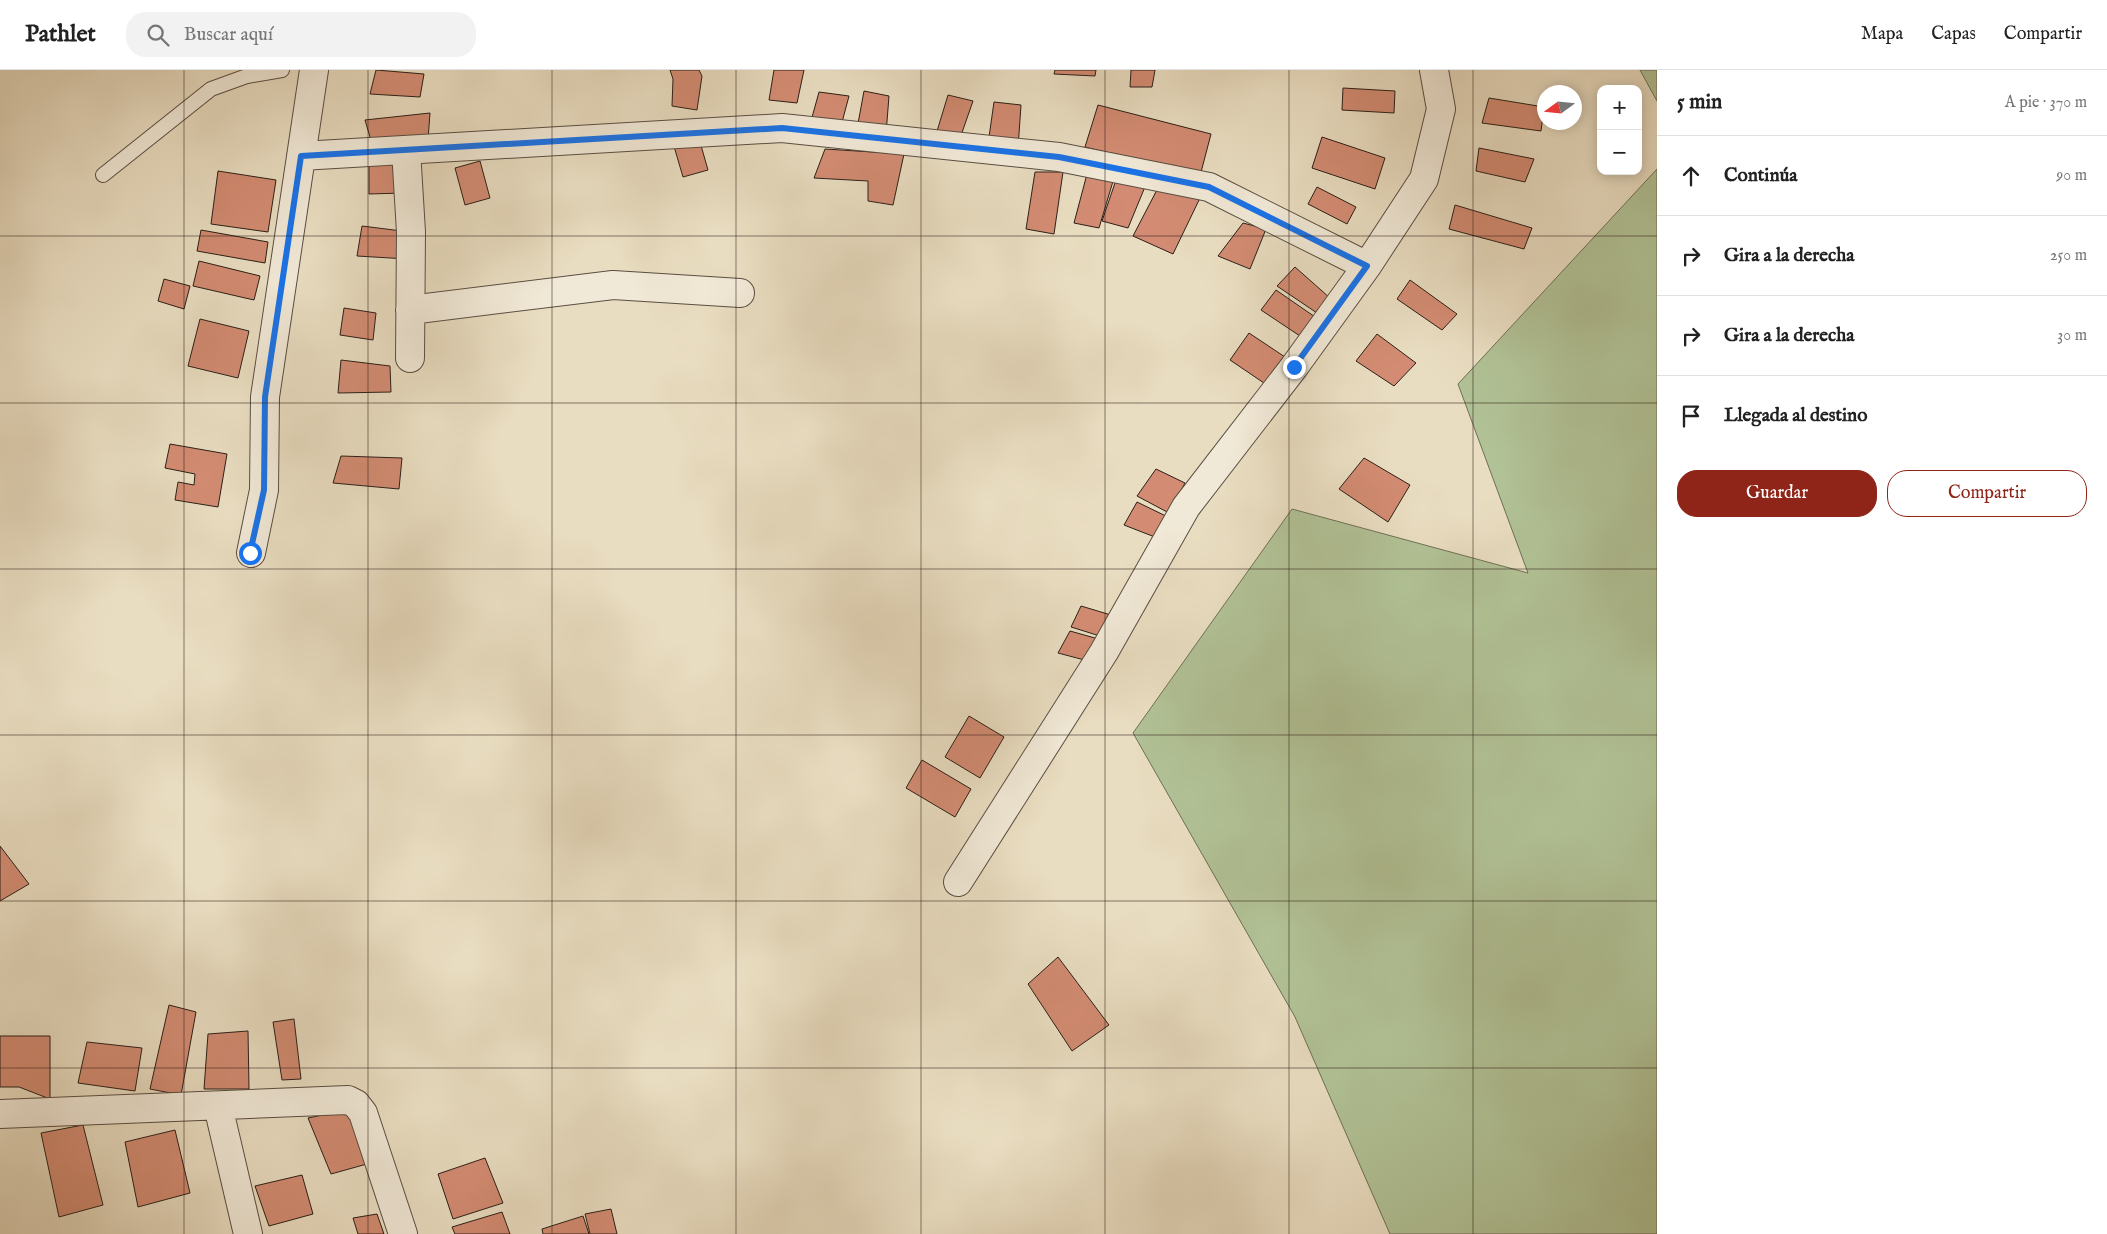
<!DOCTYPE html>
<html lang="es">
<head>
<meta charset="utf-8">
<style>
	body { margin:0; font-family:"IM FELL English",serif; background:#f2f2f2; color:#222 }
	.controls { position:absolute; right:15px; top:15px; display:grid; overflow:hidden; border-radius:10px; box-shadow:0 2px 12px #0003 }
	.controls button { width:45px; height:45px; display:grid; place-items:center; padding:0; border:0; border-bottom:1px solid #e0e0e0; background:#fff; color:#222; font:25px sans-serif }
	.compass { position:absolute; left:1537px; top:15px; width:45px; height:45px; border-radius:50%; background:#fff; box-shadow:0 2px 12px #0003; rotate:255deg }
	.stop { position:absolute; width:15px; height:15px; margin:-11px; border:4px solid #1a73e8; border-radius:50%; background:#fff }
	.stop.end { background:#1a73e8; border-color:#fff; box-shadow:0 1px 5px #0008 }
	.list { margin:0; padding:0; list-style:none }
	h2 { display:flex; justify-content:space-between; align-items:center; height:65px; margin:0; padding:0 20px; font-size:21px }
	h2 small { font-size:16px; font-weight:400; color:#767676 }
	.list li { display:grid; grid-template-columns:32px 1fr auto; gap:15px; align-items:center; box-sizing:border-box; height:80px; padding:0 20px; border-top:1px solid #e0e0e0 }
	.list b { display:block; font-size:19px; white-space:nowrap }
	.list em { font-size:16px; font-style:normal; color:#767676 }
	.actions { display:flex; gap:10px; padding:15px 20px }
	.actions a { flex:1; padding:11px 0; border:1px solid #8f2418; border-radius:20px; text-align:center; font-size:18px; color:#8f2418 }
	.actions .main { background:#8f2418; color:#fff }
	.icon { flex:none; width:28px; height:28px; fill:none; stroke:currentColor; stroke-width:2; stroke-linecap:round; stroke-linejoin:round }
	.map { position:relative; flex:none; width:1657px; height:1164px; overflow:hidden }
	header { display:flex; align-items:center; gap:30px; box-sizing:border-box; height:70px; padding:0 25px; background:#fff; border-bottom:1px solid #e0e0e0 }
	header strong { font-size:24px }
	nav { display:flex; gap:28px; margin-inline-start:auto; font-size:18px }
	.search { width:350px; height:45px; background:#f2f2f2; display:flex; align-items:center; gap:12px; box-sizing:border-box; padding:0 18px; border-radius:20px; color:#767676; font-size:19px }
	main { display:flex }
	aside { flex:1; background:#fff }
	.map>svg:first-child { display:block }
	.green { fill:#b1c296; stroke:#6e7057 }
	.building { fill:#d38c73; stroke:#2b1f18 }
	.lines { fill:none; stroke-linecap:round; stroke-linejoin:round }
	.service-casing { stroke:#5a4e42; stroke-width:16 }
	.minor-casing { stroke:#5a4e42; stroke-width:30 }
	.service { stroke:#f1e9d7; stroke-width:14 }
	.minor { stroke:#f1e9d7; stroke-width:28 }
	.route { stroke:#1a73e8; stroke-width:6 }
	.grid { fill:none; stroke:#2b1f18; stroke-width:1; stroke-opacity:0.55 }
</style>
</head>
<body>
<header>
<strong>Pathlet</strong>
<div class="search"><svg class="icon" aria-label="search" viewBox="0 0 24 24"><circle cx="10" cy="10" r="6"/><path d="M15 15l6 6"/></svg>Buscar aquí</div>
<nav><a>Mapa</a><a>Capas</a><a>Compartir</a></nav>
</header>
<main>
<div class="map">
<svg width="1657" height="1164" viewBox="0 0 1657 1164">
	<rect width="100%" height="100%" fill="#e9ddc1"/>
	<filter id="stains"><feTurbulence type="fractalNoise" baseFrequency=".004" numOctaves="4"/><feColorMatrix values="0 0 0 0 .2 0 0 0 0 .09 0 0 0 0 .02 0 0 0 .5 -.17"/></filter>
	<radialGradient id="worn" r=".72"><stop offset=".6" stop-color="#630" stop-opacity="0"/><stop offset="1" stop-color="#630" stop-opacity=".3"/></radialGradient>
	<path class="green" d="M1640,0H1657V31Z
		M1657,99V1164H1390L1295,947L1133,663L1292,439L1528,503L1458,314Z"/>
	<path class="building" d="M376,0L424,4L420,27L370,24Z
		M670,0H699L702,6L697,40L672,36L673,9Z
		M774,0H804L797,33L769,30Z
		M1055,0H1096L1095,6L1054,4Z
		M1131,0H1155L1152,17H1130Z
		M1343,18L1395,21L1394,43L1342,40Z
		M864,21L889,26L886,64L857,59Z
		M819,22L849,26L841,56L811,51Z
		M948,25L973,31L958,74L934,71Z
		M1489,28L1544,37L1541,61L1482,53Z
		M994,32L1021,35L1018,78L988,74Z
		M1098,35L1211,64L1200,106L1085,77Z
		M430,43L428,70L372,74L365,50Z
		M698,65L708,100L683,107L673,73Z
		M1322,67L1385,88L1375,119L1312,98Z
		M1479,78L1534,89L1525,112L1476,101Z
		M825,79L904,84L893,135L868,131V111L814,108Z
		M405,85L404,123L369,124V87Z
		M480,91L490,128L465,135L455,98Z
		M218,101L276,110L268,162L211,154Z
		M1035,102H1063L1054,164L1026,159Z
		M1087,104L1114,108L1099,158L1074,153Z
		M1117,107L1147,112L1128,158L1102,151Z
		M1160,114L1200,128L1173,184L1133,166Z
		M1317,117L1356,137L1347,154L1308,134Z
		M1455,135L1532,158L1524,179L1449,159Z
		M1243,153L1266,159L1250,199L1218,186Z
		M362,156L410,162L407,189L357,186Z
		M201,160L268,172L265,193L197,181Z
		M199,191L260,206L254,230L193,216Z
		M1295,197L1330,228L1317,243L1277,216Z
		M164,209L190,216L184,239L158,231Z
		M1410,210L1457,244L1442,260L1397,229Z
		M1276,220L1318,249L1303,268L1261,240Z
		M344,238L376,243L373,270L340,265Z
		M200,249L249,261L238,308L188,296Z
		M1249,263L1285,287L1264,313L1230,290Z
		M1377,264L1416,293L1394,316L1356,291Z
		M341,290L390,296L391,322L338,323Z
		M170,374L227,384L218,437L175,430L178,412L194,415L195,404L165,398Z
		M341,386L402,388L399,419L333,413Z
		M1364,388L1410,415L1388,452L1339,419Z
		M1156,399L1185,413L1169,443L1137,426Z
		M1137,432L1172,449L1160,469L1124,455Z
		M1081,536L1111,545L1100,566L1071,557Z
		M1070,561L1102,570L1092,592L1058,583Z
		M969,646L1004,667L980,708L945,687Z
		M922,690L971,719L955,747L906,718Z
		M0,776L29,814L0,831Z
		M1058,887L1109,955L1072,981L1028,914Z
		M169,935L196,942L181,1025L150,1019Z
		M294,949L301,1009L282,1010L273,952Z
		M248,961L249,1019H204L208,964Z
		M0,966H50V1029L19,1017H0Z
		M87,972L142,978L135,1021L78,1013Z
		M356,1038L374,1092L331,1104L308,1048Z
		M83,1055L103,1135L59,1147L41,1063Z
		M175,1060L190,1123L138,1137L125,1072Z
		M485,1088L503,1133L453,1149L438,1104Z
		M302,1105L313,1144L269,1156L255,1116Z
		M611,1139L617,1164H590L585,1144Z
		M502,1142L510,1164H455L452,1157Z
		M377,1144L384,1164H358L353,1148Z
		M583,1146L589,1164H543L542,1159Z"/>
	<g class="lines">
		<g class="service-casing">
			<path id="service" d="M103,105L211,19L247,6L282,0"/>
		</g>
		<g class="minor-casing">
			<path id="minor" d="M406,80L411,162L410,288
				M301,86L782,58L1059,87L1209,117L1367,196
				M410,240L613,215L740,223
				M251,483L264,420L265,327L314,0
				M958,812L1104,582L1186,437L1294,297L1367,196L1424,109L1441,39L1434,0
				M218,1036L248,1164
				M0,1044L348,1030L356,1034L363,1043L403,1164"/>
		</g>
		<use href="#service" class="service"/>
		<use href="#minor" class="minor"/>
	</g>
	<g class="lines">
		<path class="route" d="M250,483L264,420L265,327L301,86L782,58L1059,87L1209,117L1367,196L1294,297"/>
	</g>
	<path class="grid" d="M184,0V1164M368,0V1164M552,0V1164M736,0V1164M921,0V1164M1105,0V1164M1289,0V1164M1473,0V1164M0,166H1657M0,333H1657M0,499H1657M0,665H1657M0,831H1657M0,998H1657"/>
	<rect width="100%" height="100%" filter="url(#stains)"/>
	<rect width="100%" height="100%" fill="url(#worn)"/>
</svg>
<div class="controls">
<button>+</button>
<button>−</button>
</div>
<svg class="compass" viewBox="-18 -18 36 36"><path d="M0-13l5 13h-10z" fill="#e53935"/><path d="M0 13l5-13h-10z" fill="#767676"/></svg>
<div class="stop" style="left:250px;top:483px"></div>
<div class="stop end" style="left:1294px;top:297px"></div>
</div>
<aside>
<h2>5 min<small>A pie · 370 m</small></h2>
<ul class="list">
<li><svg class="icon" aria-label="ahead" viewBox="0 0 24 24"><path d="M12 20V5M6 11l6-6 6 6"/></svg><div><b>Continúa</b></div><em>90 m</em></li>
<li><svg class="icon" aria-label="right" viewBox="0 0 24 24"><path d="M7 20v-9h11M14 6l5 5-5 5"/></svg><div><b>Gira a la derecha</b></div><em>250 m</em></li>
<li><svg class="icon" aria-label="right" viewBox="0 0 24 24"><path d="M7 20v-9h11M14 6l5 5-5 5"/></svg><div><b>Gira a la derecha</b></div><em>30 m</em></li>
<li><svg class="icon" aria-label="arrive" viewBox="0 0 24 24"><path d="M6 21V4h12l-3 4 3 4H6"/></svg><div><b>Llegada al destino</b></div></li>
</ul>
<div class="actions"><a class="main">Guardar</a><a>Compartir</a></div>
</aside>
</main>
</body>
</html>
